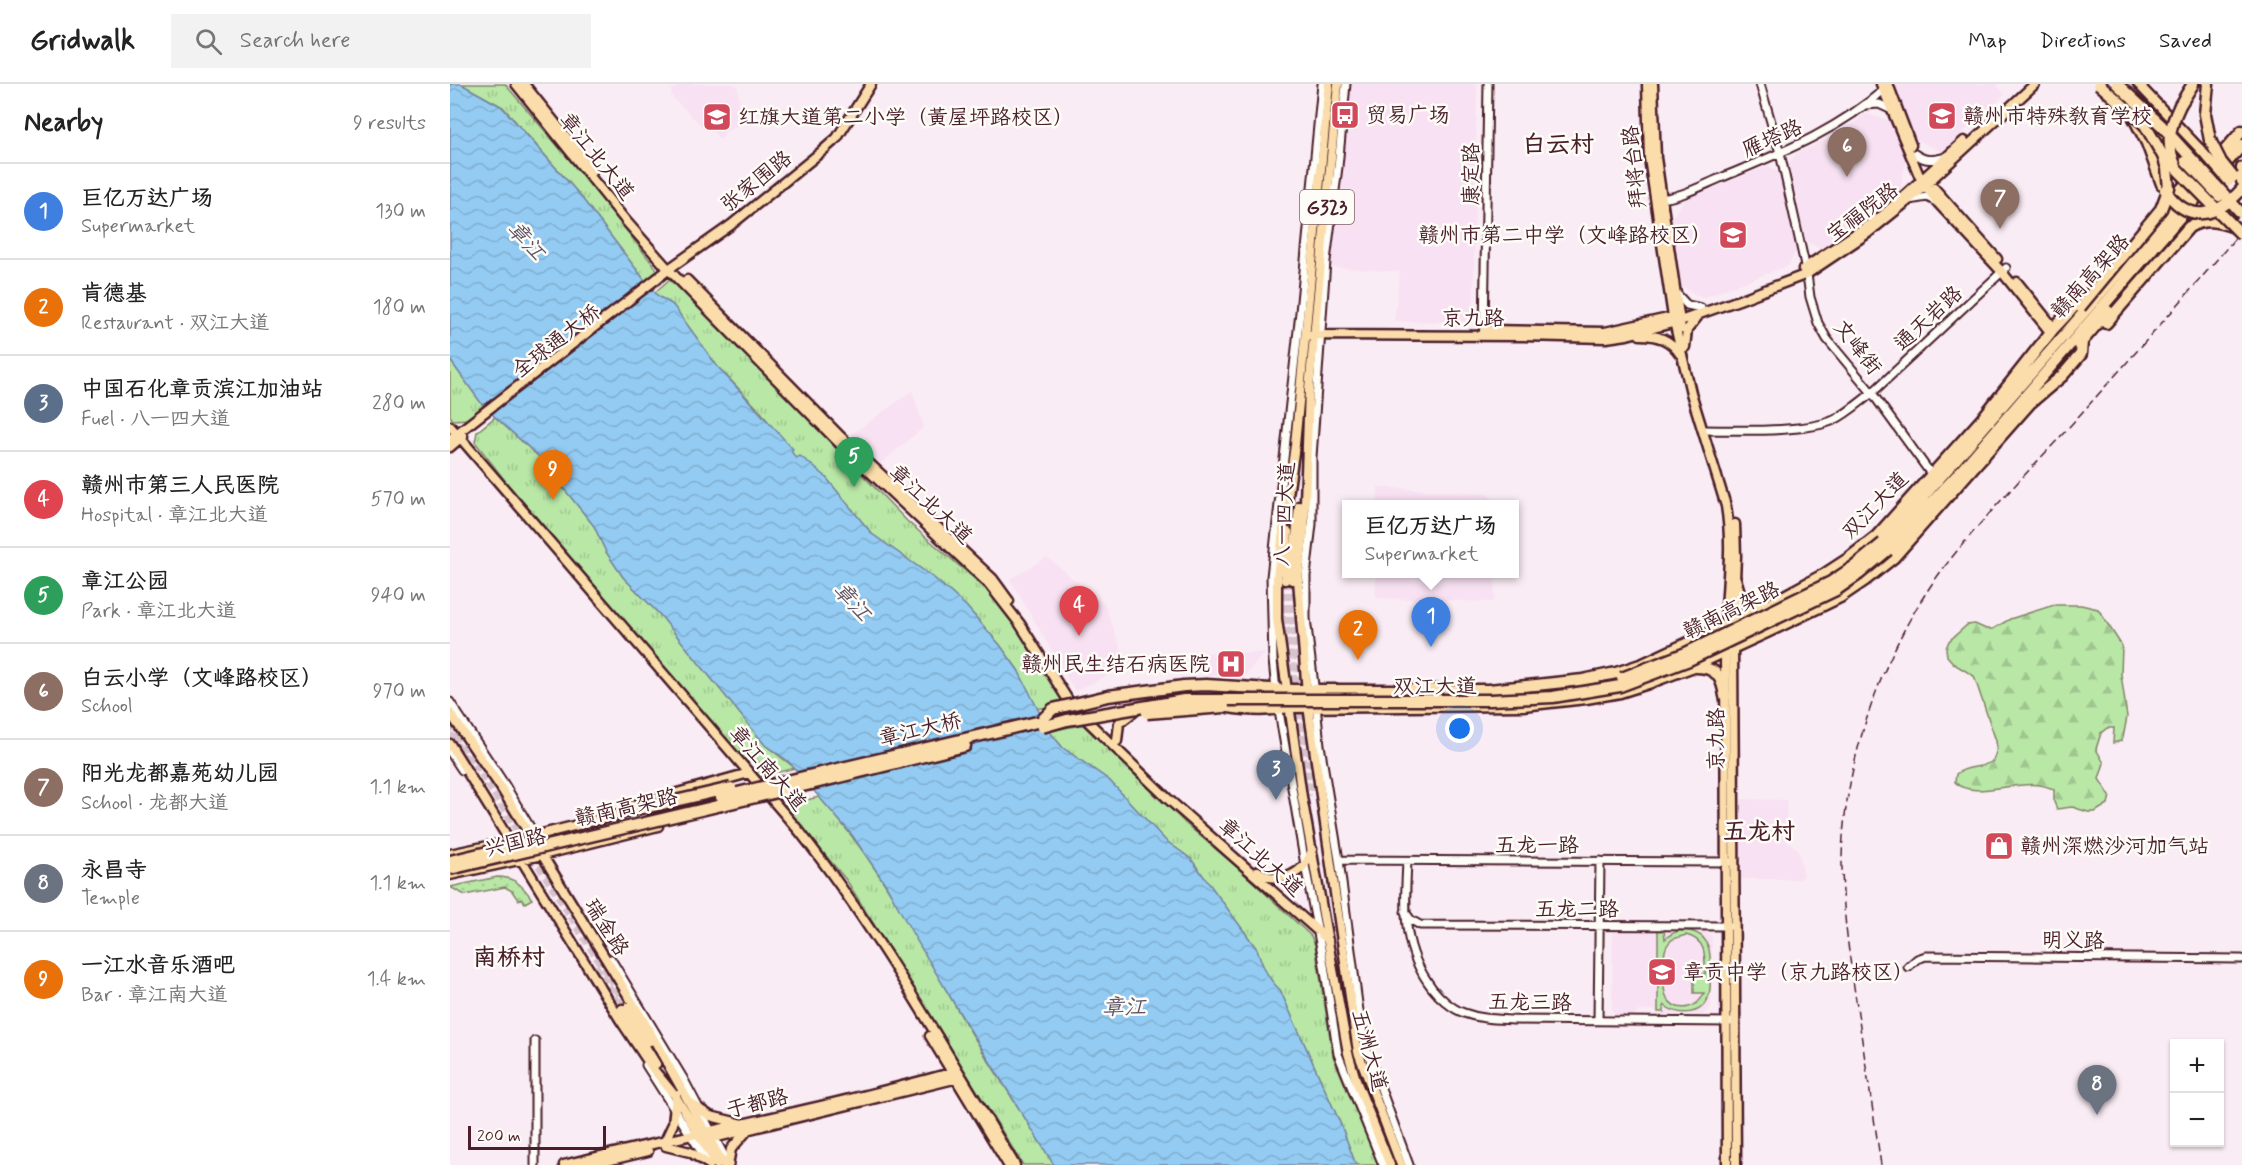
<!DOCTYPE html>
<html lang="en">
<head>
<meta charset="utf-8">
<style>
	body { margin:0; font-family:Mynerve,"LXGW WenKai TC",sans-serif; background:#f2f2f2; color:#222 }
	.controls { position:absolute; right:18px; bottom:18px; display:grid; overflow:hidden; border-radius:0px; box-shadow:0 2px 4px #0004 }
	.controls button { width:54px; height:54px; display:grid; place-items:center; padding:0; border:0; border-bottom:2px solid #e0e0e0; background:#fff; color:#222; font:30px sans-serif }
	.scale { position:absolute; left:18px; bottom:15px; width:138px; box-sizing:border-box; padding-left:6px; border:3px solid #4a1f2b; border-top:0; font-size:16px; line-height:21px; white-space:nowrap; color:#4a1f2b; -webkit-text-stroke:4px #fdfcf7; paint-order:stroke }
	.you { position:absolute; left:1010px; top:645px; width:21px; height:21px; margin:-15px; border:4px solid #fff; border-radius:50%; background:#1a73e8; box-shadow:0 0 0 9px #1a73e833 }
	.badge { display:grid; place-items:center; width:39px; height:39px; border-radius:50%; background:#ea580c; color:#fff; font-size:20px; font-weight:700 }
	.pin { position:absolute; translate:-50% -50px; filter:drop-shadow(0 2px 3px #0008) }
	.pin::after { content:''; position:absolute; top:32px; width:21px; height:18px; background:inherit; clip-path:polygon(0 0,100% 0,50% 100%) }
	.popup { position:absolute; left:892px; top:416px; width:177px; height:78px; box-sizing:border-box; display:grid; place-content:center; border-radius:0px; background:#fff; filter:drop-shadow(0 2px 4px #0005); font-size:20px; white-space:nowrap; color:#767676 }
	.popup b { font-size:22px; color:#222 }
	.popup::after { content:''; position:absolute; left:50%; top:100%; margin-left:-12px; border:12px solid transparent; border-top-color:#fff }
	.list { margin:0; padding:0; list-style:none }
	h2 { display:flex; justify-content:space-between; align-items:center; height:78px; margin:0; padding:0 24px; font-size:26px }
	h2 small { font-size:20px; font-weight:400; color:#767676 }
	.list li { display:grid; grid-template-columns:39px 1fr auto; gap:18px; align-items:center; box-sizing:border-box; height:96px; padding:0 24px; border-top:2px solid #e0e0e0 }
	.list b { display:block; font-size:22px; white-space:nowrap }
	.list p { margin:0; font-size:20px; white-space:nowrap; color:#767676 }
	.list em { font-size:20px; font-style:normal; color:#767676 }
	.icon { flex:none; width:33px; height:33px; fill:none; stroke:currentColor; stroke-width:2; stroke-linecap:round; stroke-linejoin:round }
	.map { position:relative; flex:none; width:1792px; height:1081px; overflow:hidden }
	header { display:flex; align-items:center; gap:36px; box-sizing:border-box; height:84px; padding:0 30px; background:#fff; border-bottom:2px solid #e0e0e0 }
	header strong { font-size:28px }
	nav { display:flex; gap:33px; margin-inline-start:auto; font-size:21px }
	.search { width:420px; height:54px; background:#f2f2f2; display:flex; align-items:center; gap:15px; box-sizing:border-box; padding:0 21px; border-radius:0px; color:#767676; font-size:22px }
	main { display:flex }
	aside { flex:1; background:#fff }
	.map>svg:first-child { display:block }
	.built { fill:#f8e1f2 }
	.grass { fill:url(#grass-dots); stroke:#818368; stroke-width:1.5 }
	.forest { fill:url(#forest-firs); stroke:#818368; stroke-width:1.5 }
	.park { fill:url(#park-tufts); stroke:#818368; stroke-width:1.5 }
	.pitch { fill:#b8e7a6; stroke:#818368; stroke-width:1.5; fill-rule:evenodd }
	.water { fill:url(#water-waves); stroke:#7686a2; stroke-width:1.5 }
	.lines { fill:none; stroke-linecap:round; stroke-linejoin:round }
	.major-tunnel { stroke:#d7c3cc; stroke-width:8; stroke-dasharray:8 4; stroke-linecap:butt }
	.minor-casing { stroke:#4a1f2b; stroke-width:11 }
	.major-casing { stroke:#4a1f2b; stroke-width:13 }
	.highway-casing { stroke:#4a1f2b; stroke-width:15 }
	.minor { stroke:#fdfcf7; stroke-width:7 }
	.major { stroke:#fbddab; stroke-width:8 }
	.highway { stroke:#fbddab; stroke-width:10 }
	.rail { stroke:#4a1f2b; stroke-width:1.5; stroke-dasharray:9 4.5; stroke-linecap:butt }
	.major-bridge-casing { stroke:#4a1f2b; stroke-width:13; stroke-linecap:butt }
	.highway-bridge-casing { stroke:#4a1f2b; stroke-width:15; stroke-linecap:butt }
	.major-bridge { stroke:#fbddab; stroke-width:8 }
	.highway-bridge { stroke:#fbddab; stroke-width:10 }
	.labels { text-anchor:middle; stroke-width:5; stroke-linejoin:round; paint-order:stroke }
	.shield { fill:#fdfcf7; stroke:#806168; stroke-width:1.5 }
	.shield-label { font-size:20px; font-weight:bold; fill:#4a1f2b }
	.poi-label { font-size:21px; fill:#4a1f2b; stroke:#fdfcf7; text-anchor:start }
	.street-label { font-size:21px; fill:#4a1f2b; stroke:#fdfcf7 }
	.water-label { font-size:22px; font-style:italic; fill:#605367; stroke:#fdfcf7 }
	.quarter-label { font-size:24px; font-weight:bold; fill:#4a1f2b; stroke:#fdfcf7 }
</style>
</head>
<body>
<header>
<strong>Gridwalk</strong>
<div class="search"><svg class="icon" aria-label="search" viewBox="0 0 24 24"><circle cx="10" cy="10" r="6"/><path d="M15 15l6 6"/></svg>Search here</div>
<nav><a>Map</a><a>Directions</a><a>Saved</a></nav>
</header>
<main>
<aside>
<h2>Nearby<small>9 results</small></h2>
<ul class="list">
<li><span class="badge" style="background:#3f7fe0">1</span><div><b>巨亿万达广场</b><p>Supermarket</p></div><em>130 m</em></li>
<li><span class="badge" style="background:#e8710a">2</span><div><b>肯德基</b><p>Restaurant · 双江大道</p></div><em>180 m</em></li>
<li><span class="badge" style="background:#5c6f8a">3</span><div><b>中国石化章贡滨江加油站</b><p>Fuel · 八一四大道</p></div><em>280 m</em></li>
<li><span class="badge" style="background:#e0444e">4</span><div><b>赣州市第三人民医院</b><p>Hospital · 章江北大道</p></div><em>570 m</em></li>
<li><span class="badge" style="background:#2e9e5b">5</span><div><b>章江公园</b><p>Park · 章江北大道</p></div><em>940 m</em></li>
<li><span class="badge" style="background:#8d6e63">6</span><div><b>白云小学（文峰路校区）</b><p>School</p></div><em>970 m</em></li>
<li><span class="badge" style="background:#8d6e63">7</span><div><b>阳光龙都嘉苑幼儿园</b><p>School · 龙都大道</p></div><em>1.1 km</em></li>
<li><span class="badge" style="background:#6b7280">8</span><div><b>永昌寺</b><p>Temple</p></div><em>1.1 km</em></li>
<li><span class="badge" style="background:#e8710a">9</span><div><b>一江水音乐酒吧</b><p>Bar · 章江南大道</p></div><em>1.4 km</em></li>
</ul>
</aside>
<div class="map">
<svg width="1792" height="1081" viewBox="0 0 1792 1081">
	<defs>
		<pattern id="grass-dots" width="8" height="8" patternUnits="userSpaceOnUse" patternTransform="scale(1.5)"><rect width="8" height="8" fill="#b8e7a6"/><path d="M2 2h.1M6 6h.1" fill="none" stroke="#a0c68f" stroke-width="1.8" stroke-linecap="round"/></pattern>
		<pattern id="forest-firs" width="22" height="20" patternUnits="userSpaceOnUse" patternTransform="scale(1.5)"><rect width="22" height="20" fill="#b8e7a6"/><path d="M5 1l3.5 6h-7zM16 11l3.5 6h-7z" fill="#a0c68f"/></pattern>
		<pattern id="park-tufts" width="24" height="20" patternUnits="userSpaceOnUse" patternTransform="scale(1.5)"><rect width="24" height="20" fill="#b8e7a6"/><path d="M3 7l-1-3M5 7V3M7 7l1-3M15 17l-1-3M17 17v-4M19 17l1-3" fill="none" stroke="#a0c68f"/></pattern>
		<pattern id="water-waves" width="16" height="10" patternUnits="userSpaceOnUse" patternTransform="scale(1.5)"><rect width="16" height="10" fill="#93cbf2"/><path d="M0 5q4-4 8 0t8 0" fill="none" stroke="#80aed0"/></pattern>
	</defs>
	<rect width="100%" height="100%" fill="#faecf4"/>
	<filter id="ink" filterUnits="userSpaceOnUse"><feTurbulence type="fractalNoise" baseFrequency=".0167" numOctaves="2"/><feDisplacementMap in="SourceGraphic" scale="12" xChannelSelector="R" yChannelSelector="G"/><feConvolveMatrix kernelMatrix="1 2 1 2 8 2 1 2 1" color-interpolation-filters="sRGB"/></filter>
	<g filter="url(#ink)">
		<path class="built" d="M233,0H283L288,4L289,20L293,26L288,41L275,48L271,56L260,46H256L222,13L221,6Z
			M899,0H1027L1023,238L944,237L950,188L879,183Z
			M1447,0H1546L1555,10L1492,68L1463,54L1443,4Z
			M1415,30L1440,36L1456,75L1450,106L1420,132L1370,164L1356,157L1339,80L1346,70L1390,49Z
			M1318,82L1329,89L1346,167L1338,182L1252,214L1230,202L1221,135L1234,116Z
			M462,307L474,343L430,380L402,350Z
			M928,403L1037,410L1049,420H927Z
			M597,473L655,521L677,583L625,607L560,495Z
			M926,490H1046L1044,518L926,514Z
			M756,569H815L796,590L756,592Z
			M1289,715L1337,716L1336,756L1348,765L1354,792L1351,795H1288Z
			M1253,844L1262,853L1261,923L1253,931L1210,930L1204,926L1189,927L1184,931H1166L1162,927L1163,845Z"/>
		<path class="grass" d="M47,793C65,793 72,801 82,815L75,819L72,815L68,816L62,807L55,803L15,811L0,803Z"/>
		<path class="forest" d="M1604,521H1631L1648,525L1672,562L1671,590L1677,633L1673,654L1671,657L1663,659L1664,644H1657L1651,649L1646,665L1654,679L1649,695L1660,712L1658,720L1645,728H1638L1622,723L1607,725L1604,718V706C1578,689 1524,719 1505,698L1506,690C1517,681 1531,685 1543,677L1547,665L1546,657L1524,592L1504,580L1497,572L1496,564L1499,557L1517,541L1525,540L1536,545H1543L1560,535Z"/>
		<path class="park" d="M11,0H55L140,100L209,188L196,198L128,109L53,23Z
			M219,196L238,210L457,437L548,515L558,527L616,620L586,625L568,586L550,561L516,522L484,494L422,450L374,391L346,375L311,328L267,282L223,221L208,212L205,208Z
			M0,276L34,323L20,335L3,336L0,332Z
			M45,333L97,380L107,396L144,442L156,468L173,493L211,532L315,661L345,684L310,693L306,688L313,683L305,674L297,679L57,399L25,358L27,348Z
			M636,640L736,740L787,783L861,852L865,861L883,972L928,1081H906L891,1041L830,906C817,894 812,881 807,865L741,775L715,756L659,696L613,664L599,647Z
			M369,713C428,776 467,856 510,930C540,981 574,1031 604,1081H573L397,797L334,721Z"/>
		<path class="pitch" d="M1208,846H1214L1215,855C1222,848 1230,845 1240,847C1261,851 1261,871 1260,888C1260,895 1261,904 1259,911C1253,932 1229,933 1214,921V928H1208ZM1236,851C1257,856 1255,872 1255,890L1244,889V909H1254C1248,925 1227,930 1217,914C1212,907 1213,876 1215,867C1216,862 1219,858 1223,855Z"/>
		<path class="water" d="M0,0H11L52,23L128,109L196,198L208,212L223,221L267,282L343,365L341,367L346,374L350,372L374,391L422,450L484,494L516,522L550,561L568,586L599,647L613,664L659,696L715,756L741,775L807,865C812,881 817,894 830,906L891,1041L906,1081H604L514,936L464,852L436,801L402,751L338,677L315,661L211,532L173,493L156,468L144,442L107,396L97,380L34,323L0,276Z"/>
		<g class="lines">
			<path class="major-tunnel" d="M835,496V537L858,712
				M842,496L843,537L865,710
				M0,639L178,923
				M0,650L17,678
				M145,882L172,925"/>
			<g class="minor-casing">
				<path id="minor" d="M1310,0L1330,69L1357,190L1360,213L1368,239L1377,255L1422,309L1481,390
					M1415,21L1429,20L1442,26
					M1465,70C1476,78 1483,76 1496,73
					M1208,115C1230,114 1253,101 1273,93C1333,68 1387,47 1436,4
					M1459,116L1477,113L1488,119
					M1227,210L1237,221L1251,224
					M1034,249L1038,0
					M1253,346C1286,346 1355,349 1384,336C1398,329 1410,318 1422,309L1556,184
					M826,607L823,576L821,493L850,228L872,0
					M865,610L856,534V492L862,440V373L876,177L888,83L896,0
					M0,618L55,701L83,748
					M828,621L855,781L873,875L888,970L933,1081
					M866,621L870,661L889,776L909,927L916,964L959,1081
					M0,668L12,686
					M889,776L1280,778
					M957,777C955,825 951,863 982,904C989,913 1002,925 1014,929C1030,935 1046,935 1063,936L1280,938
					M955,828L961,836L970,841L1280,842
					M161,875L233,994L279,1081
					M1458,883L1467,875L1476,872L1792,875
					M1148,936L1150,777
					M196,981L259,1080
					M85,1081V957"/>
			</g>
			<g class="major-casing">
				<path id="major" d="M66,0L176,137L219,186L390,360L539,500L570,540L618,616L624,624L717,714L878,856
					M74,0L143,86
					M879,0L845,361L827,492V535L852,713L898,969L907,999L940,1081
					M888,0L859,305L854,446L848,496L858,622L908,968L951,1081
					M1197,0L1199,74L1223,233L1241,309L1276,422C1283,464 1276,505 1275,547
					M1203,0L1206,74L1231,245
					M1431,0L1471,96L1488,119L1552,188L1601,249
					M1438,0L1461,61
					M1688,0L1750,65
					M1694,35L1735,77
					M1484,104L1547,175
					M1353,185L1433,131L1514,57
					M237,196L391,353L543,495L559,517
					M1567,198L1604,244
					M1034,246L1155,248L1223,233
					M860,251L1073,252L1156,254L1177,251L1230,237L1289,216L1357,190L1418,149L1459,116L1585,0
					M1190,251C1207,251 1220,255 1230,270
					M1235,263L1237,246L1248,232
					M0,342L350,748C432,852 496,969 565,1081
					M0,355L223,182L281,141L371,68L387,54L421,0
					M0,363L13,352
					M835,496L838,448
					M842,496L849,422
					M1283,544L1286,472L1285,440
					M1283,559L1286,1081
					M1275,562L1277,1081
					M0,629L50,702L192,934L274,1081
					M667,657L669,639L685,627
					M0,660L171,937L203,985L226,1013L267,1081
					M184,721L299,689
					M76,754L195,724
					M0,770L57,758
					M808,787C829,803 856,790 862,765
					M0,791L92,771L208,742
					M178,923L200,957
					M172,925L206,980
					M480,952L558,1081
					M242,1020L260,1032L293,1040
					M255,1056L508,994
					M215,1057L223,1040L226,1011
					M216,1062L240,1068L260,1081
					M114,1081C244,1049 375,1024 504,988
					M140,1081L198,1067
					M278,1081L281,1065L296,1048"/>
			</g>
			<g class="highway-casing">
				<path id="highway" d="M1758,0L1755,30L1760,56
					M1730,21L1743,0
					M1683,32L1697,59L1712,100
					M1792,84V97
					M1718,120L1744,91
					M1656,239L1739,143C1755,134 1767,137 1784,143
					M1629,261L1658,227
					M1433,459L1792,47
					M1438,466L1509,389L1792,61
					M1285,495L1291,515L1301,520H1315
					M1245,583C1266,583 1272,592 1275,612
					M734,602L756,601L836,606H1039L1133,596L1166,589L1193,580L1307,527L1375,490L1398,475L1426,453L1532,335L1604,244L1635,211
					M779,623C798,626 819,627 838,623L1073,621L1136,614L1170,608L1198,599L1241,583L1317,548L1390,513L1415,496L1444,473L1580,319L1612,292L1631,270L1632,257
					M358,692L591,637
					M361,700L515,662"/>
			</g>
			<use href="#minor" class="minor"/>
			<use href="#major" class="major"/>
			<use href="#highway" class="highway"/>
			<path class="rail" d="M1431,1081C1423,1026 1414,971 1406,916C1399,870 1392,823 1392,777C1393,675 1436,556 1499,477C1534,433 1573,393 1611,352C1672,284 1733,216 1792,146"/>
			<g class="major-bridge-casing">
				<path id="major-bridge" d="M1750,65L1779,98
					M1735,77L1769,113"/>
			</g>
			<g class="highway-bridge-casing">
				<path id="highway-bridge" d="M1667,0L1712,42L1792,130
					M1730,21C1719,44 1715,61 1727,85L1792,151
					M1760,56L1771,78L1783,93
					M1715,106C1739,141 1767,133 1792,105
					M1630,223L1711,125L1719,104L1717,84L1713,72L1695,41L1649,0
					M1172,594L1236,569L1381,498L1405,482L1433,459
					M697,629L774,623
					M591,637L603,625L658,612L734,602
					M592,643L617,636L734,616H1040L1103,613L1170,602L1239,576L1386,506L1409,490L1438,466
					M271,713L358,692
					M195,724L281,704
					M0,777L75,759
					M0,785L361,700"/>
			</g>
			<use href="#major-bridge" class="major-bridge"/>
			<use href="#highway-bridge" class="highway-bridge"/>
		</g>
	</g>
	<defs>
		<g id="bus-square" transform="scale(1.5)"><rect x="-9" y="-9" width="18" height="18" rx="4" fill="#d1495b" stroke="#fdfcf7"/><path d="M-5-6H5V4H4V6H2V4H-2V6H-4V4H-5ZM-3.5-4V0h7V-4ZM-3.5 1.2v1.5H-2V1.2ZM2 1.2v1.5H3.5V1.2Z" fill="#fff"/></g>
		<g id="school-square" transform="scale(1.5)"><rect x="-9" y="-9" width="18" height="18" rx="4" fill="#d1495b" stroke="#fdfcf7"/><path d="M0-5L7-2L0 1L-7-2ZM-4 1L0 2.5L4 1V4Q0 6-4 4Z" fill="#fff"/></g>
		<g id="hospital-square" transform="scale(1.5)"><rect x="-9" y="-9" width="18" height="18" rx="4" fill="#d1495b" stroke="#fdfcf7"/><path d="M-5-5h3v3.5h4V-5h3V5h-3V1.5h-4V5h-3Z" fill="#fff"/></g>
		<g id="shop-square" transform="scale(1.5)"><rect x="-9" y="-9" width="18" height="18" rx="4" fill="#d1495b" stroke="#fdfcf7"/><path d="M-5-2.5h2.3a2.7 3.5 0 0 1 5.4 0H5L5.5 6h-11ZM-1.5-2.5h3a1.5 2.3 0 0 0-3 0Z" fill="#fff"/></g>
	</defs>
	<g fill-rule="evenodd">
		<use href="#bus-square" x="895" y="31"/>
		<use href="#school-square" x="1492" y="32"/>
		<use href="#school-square" x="267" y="33"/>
		<use href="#school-square" x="1283" y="151"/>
		<use href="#hospital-square" x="781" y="580"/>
		<use href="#shop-square" x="1549" y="762"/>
		<use href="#school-square" x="1212" y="888"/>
	</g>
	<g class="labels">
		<rect class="shield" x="850" y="106" width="54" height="34" rx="4.5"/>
		<g class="shield-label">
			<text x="877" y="130">G323</text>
		</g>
		<g class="poi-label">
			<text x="916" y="38">贸易广场</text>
			<text x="1513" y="39">赣州市特殊教育学校</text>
			<text x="288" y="40">红旗大道第二小学（黄屋坪路校区）</text>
			<text x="1262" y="158" text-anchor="end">赣州市第二中学（文峰路校区）</text>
			<text x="760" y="587" text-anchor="end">赣州民生结石病医院</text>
			<text x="1570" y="769">赣州深燃沙河加气站</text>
			<text x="1233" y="895">章贡中学（京九路校区）</text>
		</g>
		<g class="street-label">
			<text transform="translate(1322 54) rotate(-24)" y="7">雁塔路</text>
			<text transform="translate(147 72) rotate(51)" y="7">章江北大道</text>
			<text transform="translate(1184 83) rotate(-96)" y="7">拜将台路</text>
			<text transform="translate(1021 90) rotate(-90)" y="7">康定路</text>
			<text transform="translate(306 97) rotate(-39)" y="7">张家围路</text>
			<text transform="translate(1412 128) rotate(-37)" y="7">宝福院路</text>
			<text transform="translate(1640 192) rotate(-48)" y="7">赣南高架路</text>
			<text x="1023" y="241">京九路</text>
			<text transform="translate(1478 234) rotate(-43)" y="7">通天岩路</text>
			<text transform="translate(106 257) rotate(-38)" y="7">全球通大桥</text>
			<text transform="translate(1408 263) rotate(52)" y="7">文峰街</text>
			<text transform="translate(481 420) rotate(43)" y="7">章江北大道</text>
			<text transform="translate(1425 421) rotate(-46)" y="7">双江大道</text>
			<text transform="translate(834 430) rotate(-87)" y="7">八一四大道</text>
			<text transform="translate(1281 526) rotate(-26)" y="7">赣南高架路</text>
			<text x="985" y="609">双江大道</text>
			<text transform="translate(470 645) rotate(-13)" y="7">章江大桥</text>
			<text transform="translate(1266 655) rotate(-90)" y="7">京九路</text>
			<text transform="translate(318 684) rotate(49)" y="7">章江南大道</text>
			<text transform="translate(176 723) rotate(-13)" y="7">赣南高架路</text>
			<text transform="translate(65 758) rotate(-13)" y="7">兴国路</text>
			<text x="1087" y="768">五龙一路</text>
			<text transform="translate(811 773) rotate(42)" y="7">章江北大道</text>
			<text x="1127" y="832">五龙二路</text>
			<text transform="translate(157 843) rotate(58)" y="7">瑞金路</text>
			<text transform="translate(1623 856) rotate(1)" y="7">明义路</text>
			<text transform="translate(1080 918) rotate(1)" y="7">五龙三路</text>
			<text transform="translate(920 966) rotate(75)" y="7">五洲大道</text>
			<text transform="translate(307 1019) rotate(-14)" y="7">于都路</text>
		</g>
		<g class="water-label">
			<text transform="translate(77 156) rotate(48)" y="8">章江</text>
			<text transform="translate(403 517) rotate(48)" y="8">章江</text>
			<text x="674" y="930">章江</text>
		</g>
		<g class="quarter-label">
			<text x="1108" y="68">白云村</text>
			<text x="1309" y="755">五龙村</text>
			<text x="59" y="881">南桥村</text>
		</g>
	</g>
</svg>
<div class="controls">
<button>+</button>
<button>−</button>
</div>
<div class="scale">200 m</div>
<div class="you"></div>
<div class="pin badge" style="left:981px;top:563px;background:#3f7fe0">1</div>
<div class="popup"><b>巨亿万达广场</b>Supermarket</div>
<div class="pin badge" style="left:908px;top:576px;background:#e8710a">2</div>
<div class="pin badge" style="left:826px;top:716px;background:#5c6f8a">3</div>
<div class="pin badge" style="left:629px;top:552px;background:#e0444e">4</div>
<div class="pin badge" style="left:404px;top:403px;background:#2e9e5b">5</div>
<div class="pin badge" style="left:1397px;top:93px;background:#8d6e63">6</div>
<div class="pin badge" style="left:1550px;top:145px;background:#8d6e63">7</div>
<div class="pin badge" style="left:1647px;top:1031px;background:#6b7280">8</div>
<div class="pin badge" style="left:103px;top:416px;background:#e8710a">9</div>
</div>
</main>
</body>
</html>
